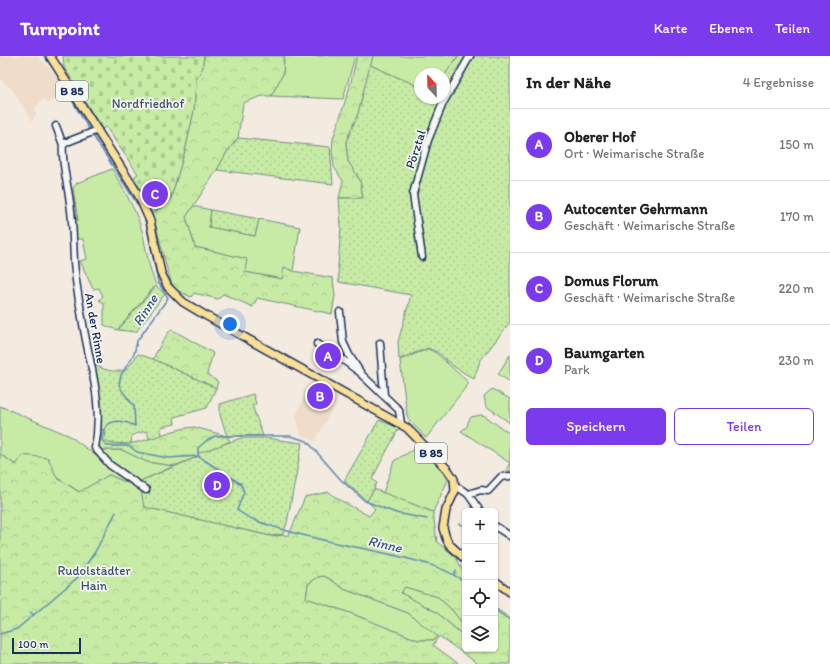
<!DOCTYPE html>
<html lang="de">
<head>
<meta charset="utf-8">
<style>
	body { margin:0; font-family:Itim,sans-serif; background:#f2f2f2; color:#222 }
	.controls { position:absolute; right:12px; bottom:12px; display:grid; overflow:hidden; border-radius:6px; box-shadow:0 1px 3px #0004 }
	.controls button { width:36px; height:36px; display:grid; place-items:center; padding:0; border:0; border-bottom:1px solid #e0e0e0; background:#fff; color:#222; font:20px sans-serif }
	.compass { position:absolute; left:414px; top:12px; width:36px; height:36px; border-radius:50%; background:#fff; box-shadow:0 1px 3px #0004; rotate:338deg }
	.scale { position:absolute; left:12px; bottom:10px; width:69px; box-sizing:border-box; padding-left:4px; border:2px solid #1b2f5e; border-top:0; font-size:11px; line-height:14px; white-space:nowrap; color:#1b2f5e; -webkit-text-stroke:3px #f6f6f2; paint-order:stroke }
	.you { position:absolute; left:230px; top:268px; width:14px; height:14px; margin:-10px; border:3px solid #fff; border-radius:50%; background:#1a73e8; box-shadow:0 0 0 6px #1a73e833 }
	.badge { display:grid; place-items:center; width:26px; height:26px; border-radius:50%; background:#7c3aed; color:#fff; font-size:13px; font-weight:700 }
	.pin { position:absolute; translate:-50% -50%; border:2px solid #fff; box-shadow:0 1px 4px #0006 }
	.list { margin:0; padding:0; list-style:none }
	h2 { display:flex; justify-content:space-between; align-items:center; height:52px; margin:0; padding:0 16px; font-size:17px }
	h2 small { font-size:13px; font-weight:400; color:#767676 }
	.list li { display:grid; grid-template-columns:26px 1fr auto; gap:12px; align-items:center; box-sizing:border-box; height:72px; padding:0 16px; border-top:1px solid #e0e0e0 }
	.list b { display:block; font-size:15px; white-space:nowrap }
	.list p { margin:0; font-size:13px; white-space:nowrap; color:#767676 }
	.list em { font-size:13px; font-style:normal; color:#767676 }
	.actions { display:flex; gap:8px; padding:12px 16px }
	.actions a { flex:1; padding:9px 0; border:1px solid #7c3aed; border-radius:6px; text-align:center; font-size:14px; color:#7c3aed }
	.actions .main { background:#7c3aed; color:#fff }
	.icon { flex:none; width:22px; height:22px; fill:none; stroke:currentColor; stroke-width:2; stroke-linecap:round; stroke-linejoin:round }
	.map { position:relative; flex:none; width:510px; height:608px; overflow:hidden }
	header { display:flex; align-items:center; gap:24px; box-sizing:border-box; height:56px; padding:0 20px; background:#7c3aed; color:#fff }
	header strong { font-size:19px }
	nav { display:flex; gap:22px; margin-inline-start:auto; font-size:14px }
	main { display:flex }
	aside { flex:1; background:#fff }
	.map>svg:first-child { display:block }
	.built { fill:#efdcca }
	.grass { fill:#c7eba5; stroke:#718d82 }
	.forest { fill:url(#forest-crowns); stroke:#718d82; fill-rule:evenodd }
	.cemetery { fill:url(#cemetery-stones); stroke:#718d82 }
	.park { fill:url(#park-dots); stroke:#718d82 }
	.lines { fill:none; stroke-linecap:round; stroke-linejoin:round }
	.stream { stroke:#5d8ab1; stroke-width:1.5 }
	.minor-casing { stroke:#1b2f5e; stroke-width:9 }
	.major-casing { stroke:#1b2f5e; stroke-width:10 }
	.minor { stroke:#f6f6f2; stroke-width:6 }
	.major { stroke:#fadf96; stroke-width:7 }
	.labels { text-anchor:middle; stroke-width:3.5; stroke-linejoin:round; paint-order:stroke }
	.shield { fill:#f6f6f2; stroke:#5d6b8a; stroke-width:1 }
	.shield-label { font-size:12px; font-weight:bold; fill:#1b2f5e }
	.park-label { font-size:13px; fill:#3d556c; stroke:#f6f6f2 }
	.street-label { font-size:13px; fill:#1b2f5e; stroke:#f6f6f2 }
	.water-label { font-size:14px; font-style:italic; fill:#365581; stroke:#f6f6f2 }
</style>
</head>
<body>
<header>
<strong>Turnpoint</strong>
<nav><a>Karte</a><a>Ebenen</a><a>Teilen</a></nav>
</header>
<main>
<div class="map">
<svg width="510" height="608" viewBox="0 0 510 608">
	<defs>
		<pattern id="forest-crowns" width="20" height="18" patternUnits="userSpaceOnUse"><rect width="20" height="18" fill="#c7eba5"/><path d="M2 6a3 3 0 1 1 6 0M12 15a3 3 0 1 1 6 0" fill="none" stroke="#aaca90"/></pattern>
		<pattern id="cemetery-stones" width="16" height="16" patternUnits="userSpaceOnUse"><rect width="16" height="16" fill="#c7eba5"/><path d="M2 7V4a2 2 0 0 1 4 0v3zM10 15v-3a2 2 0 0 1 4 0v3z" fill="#aaca90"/></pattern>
		<pattern id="park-dots" width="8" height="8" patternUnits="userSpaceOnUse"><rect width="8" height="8" fill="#c7eba5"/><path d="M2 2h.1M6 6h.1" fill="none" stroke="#aaca90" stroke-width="1.8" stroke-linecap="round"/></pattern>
	</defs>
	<rect width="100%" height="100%" fill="#f3eae0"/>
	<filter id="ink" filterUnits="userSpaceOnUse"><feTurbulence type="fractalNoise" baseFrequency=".025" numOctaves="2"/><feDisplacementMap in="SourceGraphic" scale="8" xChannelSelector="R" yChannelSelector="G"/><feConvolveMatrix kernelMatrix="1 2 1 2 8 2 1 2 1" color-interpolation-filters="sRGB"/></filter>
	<g filter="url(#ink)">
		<path class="built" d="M0,0H37L53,16L66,37L48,47L43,43L35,52L36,58L32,65L12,33L0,23Z
			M312,323L340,339L315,385L301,379L296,359Z"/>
		<path class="grass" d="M284,0H355L343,43L271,40L283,18Z
			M373,0H458L445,21L444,18H420V31L370,9Z
			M112,113C123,133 136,153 142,175C147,195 148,210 156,229L117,274L104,269V247L99,244L103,240L99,232L93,233L80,205L87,203L83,183H74V157H76L78,165L73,132L77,127Z
			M193,150L211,154L209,171L255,180L259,163L300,171L293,215L282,223L244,216L246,203L195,191L186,161Z
			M428,293L436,297L469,327L426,382L409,364L407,359L400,304Z
			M510,299V326L498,318Z
			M492,333L510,343V367L486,350L484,340Z
			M0,350L70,380L132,427H127L109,419L80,436L57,422L48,402L16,409L0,398Z
			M481,359L485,360L510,378V417L506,414L510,407L461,375L467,371L468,366L471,361Z
			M418,391L442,413L448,424L433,456L383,437L394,405Z
			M100,394H122L147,406L174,410L138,426L111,407Z
			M324,520L330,523L344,533L408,557L438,580L434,584H418L350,557L306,542L308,528L318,521Z
			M405,531L438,541L453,555L465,571V581L436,556L401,537Z"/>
		<path class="forest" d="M204,0H284L283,18L271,40H262L243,47L238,82L227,96L217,114L186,161L195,191L247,203L245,216L282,223L284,211L293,215L333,222L335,240L332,258L257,242L253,251L223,238L218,243L194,237L191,241L174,233C164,209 161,183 152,158L170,145L186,91L194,54L196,24L202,13Z
			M357,0H373L358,58L346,86L348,105L360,124L363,142H339L343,125L334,111L332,95L333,83L350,30Z
			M171,273L213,297L207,318L218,326L216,332L153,303L162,286Z
			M194,371L227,380L230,385L197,401L174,410L147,406L122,394H100L99,383L101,373L106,375L108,387C116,388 125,389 133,387C155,383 171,373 194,371Z
			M0,398L16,409L23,399L48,402L57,422L79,436L109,419L127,427H132L141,434L145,451L271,480L289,479L305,441L329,436L338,443L369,460L375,453L367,445L374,433L433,456L437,486L456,501L465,520V571L453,555L438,541L405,531L401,537L436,556L465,581V593H481L485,595L484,593H495V552L510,562V608H478L439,580L433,589L459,608H0ZM324,520L330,523L344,533L408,557L437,580L434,584H418L350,557L306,542L308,528L318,521Z"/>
		<path class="cemetery" d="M63,0H204L202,13L196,24L194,54L186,91L170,145L152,158L134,121L138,118L106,71L102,73L64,11Z"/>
		<path class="park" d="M458,0H510V266L480,305L474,323L453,310L437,296L428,292L399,303L398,286L411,239L339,226L338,210L341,171L339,142H363L360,124L348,105L346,86L358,58L370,9L420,31V42H444V20Z
			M238,82L330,91L333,128L217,114L227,96Z
			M211,154L259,163L255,180L209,171Z
			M156,230L165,238L136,276L118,274Z
			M138,298L153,303L216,332L207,352L174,361L175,368L161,371L162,379L149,383L147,375L132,379L131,388L108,387L105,382L106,375L101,373V345L93,308C105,314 112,317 126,314Z
			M253,338L256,348L252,349L263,380H227L220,359V348Z
			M379,364L399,372L372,423L377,427L367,445L344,425Z
			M241,382H265L302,387L287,467L283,478L271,480L144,451L141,434L144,431L138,426L197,401L199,397Z"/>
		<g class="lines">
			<path class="stream" d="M44,0L55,15L90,75
				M92,78L143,157
				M145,161L158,226L168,242L137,285L134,298L121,319L119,329L123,336L134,350L135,370C119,362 103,363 102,384L107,390H129L137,396L168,402L198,400L241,428L244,436L237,454C250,464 265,468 281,473C319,485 359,491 397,500C424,507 442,510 465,526
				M198,400V392L206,385L215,380H290L307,385L341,424L365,445L396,457L427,463
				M459,468L465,470
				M454,519L456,514
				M495,554L510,564
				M30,556L34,559
				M0,578L17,573L77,522L95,496L116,456"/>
			<g class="minor-casing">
				<path id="minor" d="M56,70L63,89
					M98,74L67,86L63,89C61,104 68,130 70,147C73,166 73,185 74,205C75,224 79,243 82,262C89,308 104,345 95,392L110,409L146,434
					M422,201L413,138L428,84L443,47L470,0
					M340,256L343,286L349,299L362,319L399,354L401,368
					M380,287L384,339
					M317,288L338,300L358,315
					M456,430L468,438L480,455
					M468,438L481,434L488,435L501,421L510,420
					M495,470L510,480"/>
			</g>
			<g class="major-casing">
				<path id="major" d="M50,0L139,140L150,165L161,217L168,231L183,246L203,258L407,372L448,414L454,423L455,435L446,454L443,472L446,482L449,488L465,503
					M495,525L510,536"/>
			</g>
			<use href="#minor" class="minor"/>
			<use href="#major" class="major"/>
		</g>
	</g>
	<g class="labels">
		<g class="shield">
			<rect x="56" y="25" width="32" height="20" rx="3"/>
			<rect x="415" y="387" width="32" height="20" rx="3"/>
		</g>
		<g class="shield-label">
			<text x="72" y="39">B 85</text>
			<text x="431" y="401">B 85</text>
		</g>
		<g class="park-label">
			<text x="148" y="52">Nordfriedhof</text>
			<text x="94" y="519">Rudolstädter<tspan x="94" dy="15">Hain</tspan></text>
		</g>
		<g class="street-label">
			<text transform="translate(415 93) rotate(-72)" y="5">Pörztal</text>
			<text transform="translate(96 272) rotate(80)" y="5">An der Rinne</text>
		</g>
		<g class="water-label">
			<text transform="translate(145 254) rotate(-57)" y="5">Rinne</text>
			<text transform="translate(385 488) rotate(13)" y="5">Rinne</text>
		</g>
	</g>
</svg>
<div class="controls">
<button>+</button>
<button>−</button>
<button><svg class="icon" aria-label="locate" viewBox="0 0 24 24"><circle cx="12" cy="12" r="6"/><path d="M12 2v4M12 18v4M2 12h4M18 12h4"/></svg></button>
<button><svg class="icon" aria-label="layers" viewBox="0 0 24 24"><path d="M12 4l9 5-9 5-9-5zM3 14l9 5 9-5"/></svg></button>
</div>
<svg class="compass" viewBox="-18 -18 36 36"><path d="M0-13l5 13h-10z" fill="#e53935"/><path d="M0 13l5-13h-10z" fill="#767676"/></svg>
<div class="scale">100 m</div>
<div class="you"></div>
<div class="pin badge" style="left:328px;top:300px">A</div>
<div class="pin badge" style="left:320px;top:340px">B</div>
<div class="pin badge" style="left:155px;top:138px">C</div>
<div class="pin badge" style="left:217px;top:429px">D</div>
</div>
<aside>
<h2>In der Nähe<small>4 Ergebnisse</small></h2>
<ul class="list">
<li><span class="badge">A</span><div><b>Oberer Hof</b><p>Ort · Weimarische Straße</p></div><em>150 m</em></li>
<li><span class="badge">B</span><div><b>Autocenter Gehrmann</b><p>Geschäft · Weimarische Straße</p></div><em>170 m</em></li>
<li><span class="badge">C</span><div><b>Domus Florum</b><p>Geschäft · Weimarische Straße</p></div><em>220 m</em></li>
<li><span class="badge">D</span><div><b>Baumgarten</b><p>Park</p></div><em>230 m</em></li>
</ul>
<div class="actions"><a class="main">Speichern</a><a>Teilen</a></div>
</aside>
</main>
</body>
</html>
